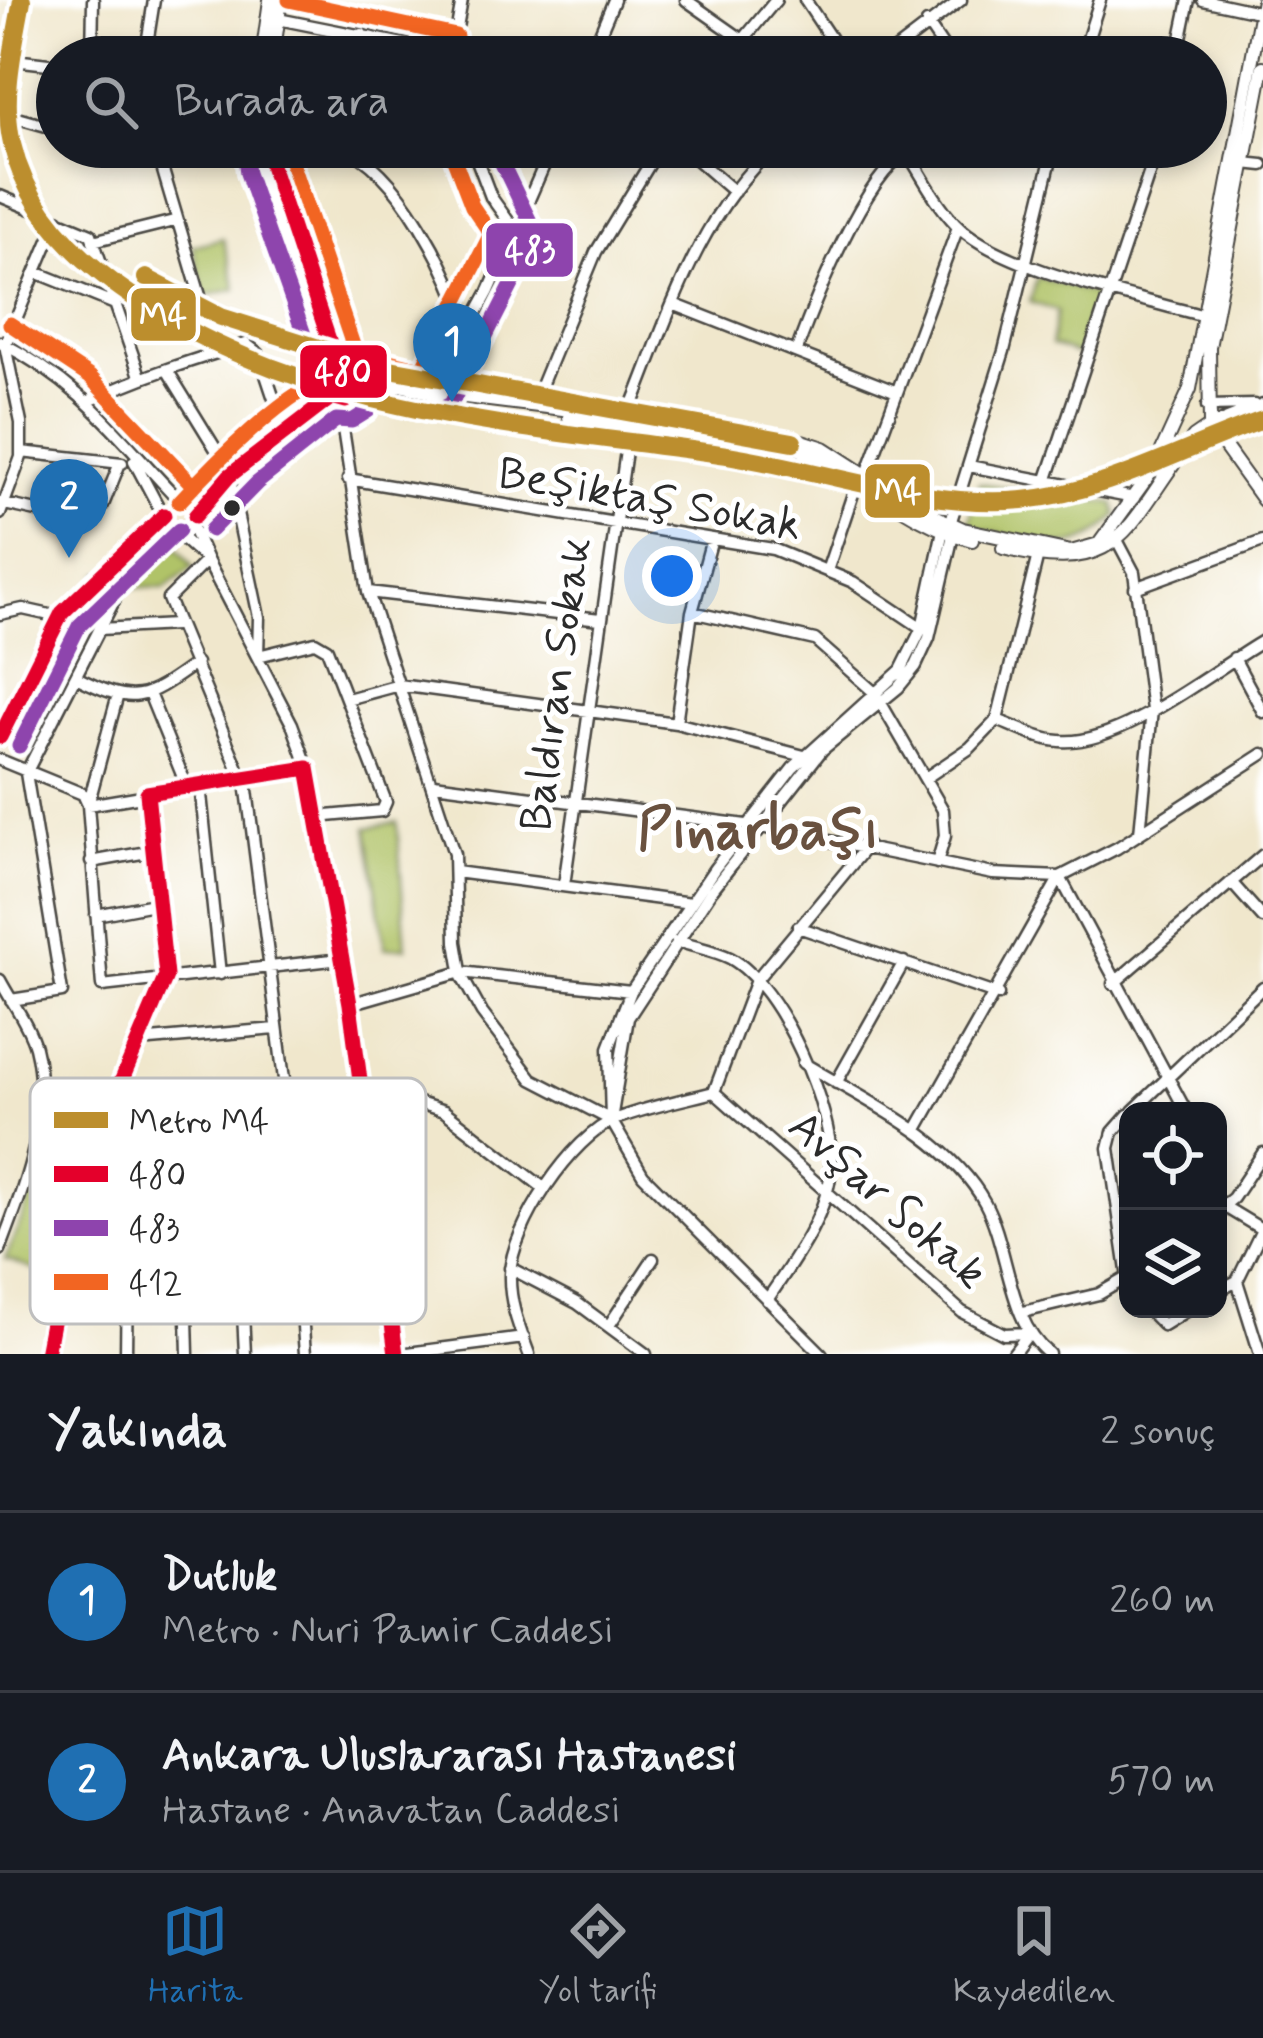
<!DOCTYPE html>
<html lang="tr">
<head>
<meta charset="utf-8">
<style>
	body { margin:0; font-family:Mynerve,sans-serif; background:#242831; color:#f1f3f6 }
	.controls { position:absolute; right:36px; bottom:36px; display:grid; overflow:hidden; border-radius:24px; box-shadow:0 6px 18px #0003 }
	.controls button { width:108px; height:108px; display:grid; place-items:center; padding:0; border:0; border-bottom:3px solid #363941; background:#171b24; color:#f1f3f6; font:60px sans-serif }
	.you { position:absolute; left:672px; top:576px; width:42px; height:42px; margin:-30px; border:9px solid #fff; border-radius:50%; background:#1a73e8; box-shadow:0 0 0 18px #1a73e833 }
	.badge { display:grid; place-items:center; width:78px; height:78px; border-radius:50%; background:#1f6fb2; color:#fff; font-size:39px; font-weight:700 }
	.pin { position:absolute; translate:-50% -99px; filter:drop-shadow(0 3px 6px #0008) }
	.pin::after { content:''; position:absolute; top:63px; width:42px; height:36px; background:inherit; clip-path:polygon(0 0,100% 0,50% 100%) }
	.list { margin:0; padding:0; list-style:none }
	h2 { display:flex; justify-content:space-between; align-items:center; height:156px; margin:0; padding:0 48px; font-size:51px }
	h2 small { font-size:39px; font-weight:400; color:#9ea1a6 }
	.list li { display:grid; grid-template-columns:78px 1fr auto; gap:36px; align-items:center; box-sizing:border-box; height:180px; padding:0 48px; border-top:3px solid #363941 }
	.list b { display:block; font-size:45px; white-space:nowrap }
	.list p { margin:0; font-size:39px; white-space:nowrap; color:#9ea1a6 }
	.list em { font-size:39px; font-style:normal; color:#9ea1a6 }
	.icon { flex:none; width:66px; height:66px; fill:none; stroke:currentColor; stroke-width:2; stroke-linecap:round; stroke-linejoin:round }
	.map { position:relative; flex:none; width:1263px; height:1354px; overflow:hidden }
	.search { position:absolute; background:#171b24; box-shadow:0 6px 18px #0003; left:36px; right:36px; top:36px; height:132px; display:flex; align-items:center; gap:30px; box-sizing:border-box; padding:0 42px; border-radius:66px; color:#9ea1a6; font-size:45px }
	.sheet { height:516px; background:#171b24 }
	nav { display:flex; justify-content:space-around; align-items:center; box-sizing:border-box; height:168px; border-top:3px solid #363941; background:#171b24; font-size:33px; color:#9ea1a6 }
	nav a { display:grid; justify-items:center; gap:6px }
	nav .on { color:#1f6fb2 }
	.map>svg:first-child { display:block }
	.green { fill:#b0c367; stroke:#6e7749; stroke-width:3 }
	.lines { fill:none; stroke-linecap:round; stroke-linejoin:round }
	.minor-casing { stroke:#494743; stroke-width:15 }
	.major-casing { stroke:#494743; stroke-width:16 }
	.minor { stroke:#fff; stroke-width:10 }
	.major { stroke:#fff; stroke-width:12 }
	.bus-1-casing { stroke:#fff; stroke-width:24 }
	.bus-2-casing { stroke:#fff; stroke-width:24 }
	.bus-3-casing { stroke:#fff; stroke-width:24 }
	.bus-1 { stroke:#e4002b; stroke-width:15 }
	.bus-2 { stroke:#8e44ad; stroke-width:15 }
	.bus-3 { stroke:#f26522; stroke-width:15 }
	.metro-1-casing { stroke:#fff; stroke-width:27 }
	.metro-1 { stroke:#bc8e2d; stroke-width:18 }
	.bus-dot { fill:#2b2b2b; stroke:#fff; stroke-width:4.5 }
	.labels { text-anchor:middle; stroke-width:10; stroke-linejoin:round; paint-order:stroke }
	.street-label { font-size:45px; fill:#2b2b2b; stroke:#fff }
	.district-label { font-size:57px; font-weight:bold; fill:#69513f; stroke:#fff }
	.key { fill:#fff; stroke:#bfbfbf; stroke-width:3 }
	.key-label { font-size:33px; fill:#2b2b2b }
	.line-badge { stroke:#fff; stroke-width:4.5 }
	.badge-label { font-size:33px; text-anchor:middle; font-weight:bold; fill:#fff }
</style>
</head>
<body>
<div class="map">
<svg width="1263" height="1354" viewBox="0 0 1263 1354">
	<rect width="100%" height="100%" fill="#fff"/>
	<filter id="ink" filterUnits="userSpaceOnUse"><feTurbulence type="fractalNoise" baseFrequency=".00833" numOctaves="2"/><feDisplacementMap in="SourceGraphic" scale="24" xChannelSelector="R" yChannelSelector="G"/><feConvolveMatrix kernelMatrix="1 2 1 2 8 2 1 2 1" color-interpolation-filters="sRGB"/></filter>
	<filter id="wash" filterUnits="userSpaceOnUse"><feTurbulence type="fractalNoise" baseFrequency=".004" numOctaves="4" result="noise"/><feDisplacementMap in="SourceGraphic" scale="48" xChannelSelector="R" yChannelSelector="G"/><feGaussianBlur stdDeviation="2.7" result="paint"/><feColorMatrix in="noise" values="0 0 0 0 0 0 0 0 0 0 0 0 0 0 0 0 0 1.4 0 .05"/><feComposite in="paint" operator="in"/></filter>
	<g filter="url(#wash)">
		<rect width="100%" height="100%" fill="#f0e7cc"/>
		<path class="green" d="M223,238L236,289L205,296L193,246Z
			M1037,277L1097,295L1081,356L1051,345L1057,311L1030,302Z
			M979,483L1114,503L1117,515C1074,567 1026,538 968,526Z
			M169,546L178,547L193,567L165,588L123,587L99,575Z
			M397,822L406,947L385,948L367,828Z
			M50,1127L92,1133L68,1198L53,1277L5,1259L40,1176Z"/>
	</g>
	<g filter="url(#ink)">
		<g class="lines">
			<g class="minor-casing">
				<path id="minor" d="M686,0L743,40
					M805,0L843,57
					M1203,0L1263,13
					M278,19L468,57
					M927,23L950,57
					M452,56L462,0
					M92,57L93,0
					M145,57L154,0
					M360,57L362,34
					M590,57L614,0
					M729,57L776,0
					M886,57L961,0
					M1082,57L1100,0
					M1177,57L1189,0
					M14,60L57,65
					M0,113L57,129
					M0,132L8,114L18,0
					M104,147C148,164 185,156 230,147
					M156,147L217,353
					M342,147C401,170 449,273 468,330
					M472,147L491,197L516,232
					M682,147L734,192
					M904,147C920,172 935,202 955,223C999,270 1141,298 1204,316
					M1244,163L1263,165
					M0,196L91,234L140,376
					M93,241L174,221
					M36,272L115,304
					M673,304L897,392
					M0,342C82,384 115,433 177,498L192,504L191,524L207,560L292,724L308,768L350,1004L396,1354
					M796,352C814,303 863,177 907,152
					M169,373L225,464
					M433,393L489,291L552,147
					M89,401C139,377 192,360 246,344L259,354L281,420
					M533,405L596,252L660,147
					M1207,406L1254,405
					M629,414C667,321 697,216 774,147
					M1210,426L1263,405
					M343,429L368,592L454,854L456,942L462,977L482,1013L532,1079L611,1120
					M21,452L122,463
					M134,461L168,525L202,556
					M969,466L1134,498
					M867,474L958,227
					M229,476L259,617L258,656L315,642L327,649L386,802L382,811L316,817
					M348,479L773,549L853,582L922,628
					M1047,479L1158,147
					M181,498L327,385
					M0,503L87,522L103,505L120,463
					M0,514L21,457V423L5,345L58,219
					M195,516L229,476L332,397
					M950,524L1004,351L1054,147
					M943,530L922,628L901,670L793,768L715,868L631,991L609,1048L611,1120L628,1018L712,890L822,750L898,688L916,666L929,638L953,535
					M1116,538L1134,572L1152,710L1140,833
					M127,553L172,527
					M207,560L168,599L247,790L286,1095L305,1354
					M828,568L858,479
					M1135,588L1263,541
					M368,592L600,619
					M692,612L815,640L875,693L943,810L945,836L937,863
					M0,614L23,609L59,617
					M100,629L175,625
					M1234,658L1263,712
					M76,677C136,707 144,700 196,663
					M150,696L187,787
					M117,698L88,805L102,986L341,959
					M347,699L399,685L676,723L804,756
					M997,720C1016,727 1039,740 1060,741C1119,747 1213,670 1263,641
					M676,723L692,612L712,539
					M0,737L62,613L164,515
					M0,760L83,794L88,805L308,768
					M927,777L970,748L997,720L1038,555
					M434,784L761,827L993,874L1060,877L1117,848L1263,754
					M200,785L220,974
					M91,862L153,851
					M455,872L691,903
					M1060,877L1186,1111
					M1231,882L1263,918
					M564,885L630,423
					M96,915L159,903
					M798,927L998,995
					M677,941C694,947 714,950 730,958C781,985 835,1112 831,1168C828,1215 792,1263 767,1300
					M0,980C11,1001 29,1025 35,1047C53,1118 24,1186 0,1250
					M1113,984L1263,855
					M11,1000L62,992L26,773L116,597L114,587L94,576
					M350,1004L461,972L631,991
					M139,1041L276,1029
					M803,1063C864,1100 949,1137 985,1203C1009,1248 1008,1322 1049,1354
					M836,1083L904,962
					M714,1092L756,980L867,846
					M114,1098L387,1093L444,1111L545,1189
					M181,1098L188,1354
					M1133,1111L1263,987
					M1128,1115L1113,1132L1109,1148L1128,1278
					M611,1120L643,1175L822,1354
					M916,1131L1060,877
					M237,1190L245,1354
					M75,1196L295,1187
					M1220,1204L1263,1230
					M1218,1210L1233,1198L1263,1153
					M510,1268L577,1303L646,1354
					M1237,1281L1262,1230
					M57,1284L125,1277L187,1281L302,1269
					M1218,1291L1237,1281L1260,1354
					M1147,1309L1163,1325L1189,1309
					M1023,1312L1099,1294L1128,1277
					M610,1324L653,1259
					M46,1354L79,1181L166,976L147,793
					M126,1354L128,1194
					M400,1354L524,1338
					M529,1354C519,1327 509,1303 510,1274C511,1228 572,1136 616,1119C647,1107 682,1100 714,1092L962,1312L1004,1334L1029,1333
					M1013,1354L1029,1333"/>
			</g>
			<g class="major-casing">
				<path id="major" d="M262,57L270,0
					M273,57L281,0
					M255,147L256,166L328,380
					M265,147L267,166L339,370
					M339,370L433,393L790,437L824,448L917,508L963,529L1071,552L1099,544L1154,468L1190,389L1263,0
					M333,374L329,394L341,401L351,399
					M354,396L394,394
					M569,417L788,445C855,467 903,522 972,540
					M1210,426L1209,347L1263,67
					M1210,426L1263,500
					M343,429L344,412L357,391
					M1003,548C1127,580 1126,521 1194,437L1210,426"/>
			</g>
			<use href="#minor" class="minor"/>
			<use href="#major" class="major"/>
			<g class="bus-1-casing">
				<path id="bus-1" d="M195,516L229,476L332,397L346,401L358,388L354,375L339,370L265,147
					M0,737L62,613L164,515
					M46,1354L79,1181L166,976L147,793L308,768L350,1004L396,1354"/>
			</g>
			<g class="bus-2-casing">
				<path id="bus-2" d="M244,149L247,173L319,377
					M334,390L430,414L451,404L537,236L494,147
					M211,530L257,483L336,420L352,421L368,411L378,381
					M19,746L79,626L179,530"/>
			</g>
			<g class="bus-3-casing">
				<path id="bus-3" d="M289,0L456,36
					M286,147L359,363
					M10,324L90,377L192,484
					M344,350L422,369L491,234L472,206L452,154
					M179,502C213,465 291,385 336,375"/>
			</g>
			<use href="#bus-1" class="bus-1"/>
			<use href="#bus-2" class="bus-2"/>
			<use href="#bus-3" class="bus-3"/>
			<g class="metro-1-casing">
				<path id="metro-1" d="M22,0C14,47 1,96 12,144C27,210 77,259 132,296C308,415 516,425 720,454C821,468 920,509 1023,500C1108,492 1184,447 1263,420
					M146,278L221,317L379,367L793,442"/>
			</g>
			<use href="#metro-1" class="metro-1"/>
		</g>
	</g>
	<circle class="bus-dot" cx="232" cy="508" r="10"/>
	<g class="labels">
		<g class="street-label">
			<text transform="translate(650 497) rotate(10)" y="16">Beşiktaş Sokak</text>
			<text transform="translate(554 684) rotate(-82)" y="16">Baldıran Sokak</text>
			<text transform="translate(889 1198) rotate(41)" y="16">Avşar Sokak</text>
		</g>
		<g class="district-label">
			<text x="758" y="847">Pınarbaşı</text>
		</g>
	</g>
	<rect x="30" y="1078" width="396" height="246" rx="18" class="key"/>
	<rect x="54" y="1112" width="54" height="16" fill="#bc8e2d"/>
	<rect x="54" y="1166" width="54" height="16" fill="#e4002b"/>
	<rect x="54" y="1220" width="54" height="16" fill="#8e44ad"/>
	<rect x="54" y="1274" width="54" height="16" fill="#f26522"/>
	<g class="key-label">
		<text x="129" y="1132">Metro M4</text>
		<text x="129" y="1186">480</text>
		<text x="129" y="1240">483</text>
		<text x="129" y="1294">412</text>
	</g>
	<g class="line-badge">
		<rect x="484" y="221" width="91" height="58" rx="12" fill="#8e44ad"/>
		<rect x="129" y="286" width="69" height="57" rx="12" fill="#bc8e2d"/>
		<rect x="298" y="343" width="91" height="57" rx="12" fill="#e4002b"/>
		<rect x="863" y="462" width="69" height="58" rx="12" fill="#bc8e2d"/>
	</g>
	<g class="badge-label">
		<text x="530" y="262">483</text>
		<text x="163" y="326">M4</text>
		<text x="343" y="383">480</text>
		<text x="898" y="502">M4</text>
	</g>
</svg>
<div class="controls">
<button><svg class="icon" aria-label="locate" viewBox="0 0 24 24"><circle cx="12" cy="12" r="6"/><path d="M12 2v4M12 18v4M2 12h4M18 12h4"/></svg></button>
<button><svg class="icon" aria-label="layers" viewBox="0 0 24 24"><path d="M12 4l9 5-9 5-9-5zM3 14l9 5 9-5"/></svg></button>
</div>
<div class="you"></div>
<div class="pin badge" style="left:452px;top:402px">1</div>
<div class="pin badge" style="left:69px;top:558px">2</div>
<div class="search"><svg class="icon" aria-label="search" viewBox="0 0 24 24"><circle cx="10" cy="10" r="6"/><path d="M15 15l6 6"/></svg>Burada ara</div>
</div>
<section class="sheet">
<h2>Yakında<small>2 sonuç</small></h2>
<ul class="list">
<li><span class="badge">1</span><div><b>Dutluk</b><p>Metro · Nuri Pamir Caddesi</p></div><em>260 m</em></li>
<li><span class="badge">2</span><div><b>Ankara Uluslararası Hastanesi</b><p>Hastane · Anavatan Caddesi</p></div><em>570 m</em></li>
</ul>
</section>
<nav>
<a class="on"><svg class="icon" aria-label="map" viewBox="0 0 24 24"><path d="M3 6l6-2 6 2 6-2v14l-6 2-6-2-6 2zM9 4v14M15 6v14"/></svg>Harita</a>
<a><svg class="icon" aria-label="directions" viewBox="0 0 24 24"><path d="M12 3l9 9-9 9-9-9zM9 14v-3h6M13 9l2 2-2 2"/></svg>Yol tarifi</a>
<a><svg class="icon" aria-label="saved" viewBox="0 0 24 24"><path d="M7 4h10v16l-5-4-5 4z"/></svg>Kaydedilen</a>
</nav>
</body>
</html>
